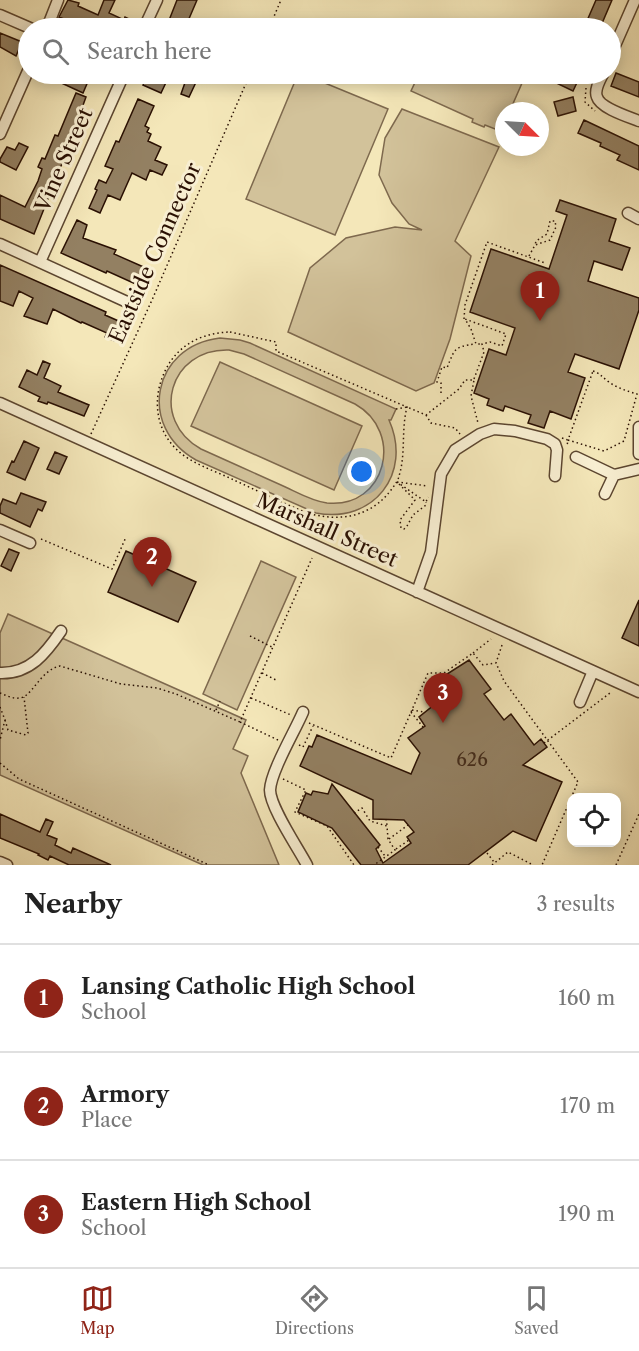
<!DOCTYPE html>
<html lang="en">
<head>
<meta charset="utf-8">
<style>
	body { margin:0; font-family:"Libre Caslon Text",serif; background:#f6f6f6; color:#222 }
	.controls { position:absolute; right:18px; bottom:18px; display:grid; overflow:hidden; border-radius:12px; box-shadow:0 3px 15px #0003 }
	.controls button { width:54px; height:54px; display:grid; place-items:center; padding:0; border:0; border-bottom:2px solid #e0e0e0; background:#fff; color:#222; font:30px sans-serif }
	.compass { position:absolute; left:495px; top:102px; width:54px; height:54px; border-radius:50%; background:#fff; box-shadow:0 3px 15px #0003; rotate:114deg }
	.you { position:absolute; left:362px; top:472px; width:21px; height:21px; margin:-15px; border:4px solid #fff; border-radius:50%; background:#1a73e8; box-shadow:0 0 0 9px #1a73e833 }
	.badge { display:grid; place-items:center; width:39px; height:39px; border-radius:50%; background:#8f2418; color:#fff; font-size:20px; font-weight:700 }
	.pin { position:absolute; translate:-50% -50px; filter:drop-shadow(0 2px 3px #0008) }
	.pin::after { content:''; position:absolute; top:32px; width:21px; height:18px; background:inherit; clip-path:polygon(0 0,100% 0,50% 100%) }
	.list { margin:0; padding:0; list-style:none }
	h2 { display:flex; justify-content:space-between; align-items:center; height:78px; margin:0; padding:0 24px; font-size:26px }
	h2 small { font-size:20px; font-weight:400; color:#767676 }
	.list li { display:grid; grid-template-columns:39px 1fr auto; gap:18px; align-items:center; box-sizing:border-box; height:108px; padding:0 24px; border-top:2px solid #e0e0e0 }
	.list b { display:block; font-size:22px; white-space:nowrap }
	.list p { margin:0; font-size:20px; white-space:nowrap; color:#767676 }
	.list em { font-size:20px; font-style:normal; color:#767676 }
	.icon { flex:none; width:33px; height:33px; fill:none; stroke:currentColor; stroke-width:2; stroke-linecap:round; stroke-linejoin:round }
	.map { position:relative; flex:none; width:639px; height:865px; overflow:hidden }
	.search { position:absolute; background:#fff; box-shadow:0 3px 15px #0003; left:18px; right:18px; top:18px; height:66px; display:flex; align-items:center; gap:15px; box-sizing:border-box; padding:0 21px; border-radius:33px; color:#767676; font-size:22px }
	.sheet { height:402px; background:#fff }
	nav { display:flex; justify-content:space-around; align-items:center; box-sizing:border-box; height:84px; border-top:2px solid #e0e0e0; background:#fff; font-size:16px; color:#767676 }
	nav a { display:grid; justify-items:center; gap:3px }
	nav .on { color:#8f2418 }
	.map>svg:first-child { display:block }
	.green { fill:#d2c29a; stroke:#7e694e; stroke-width:1.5; fill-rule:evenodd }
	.building { fill:#938062; stroke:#2a1003; stroke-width:1.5 }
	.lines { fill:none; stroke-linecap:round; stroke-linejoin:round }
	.minor-casing { stroke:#5c4630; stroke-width:13 }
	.path { stroke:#2a1003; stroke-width:1.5; stroke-dasharray:1.5 3; stroke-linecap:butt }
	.minor { stroke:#f8efd2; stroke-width:10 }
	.labels { text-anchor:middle; stroke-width:6; stroke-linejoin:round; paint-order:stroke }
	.number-label { font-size:18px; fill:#442c1b }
	.street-label { font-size:21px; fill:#2a1003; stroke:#f8efd2 }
</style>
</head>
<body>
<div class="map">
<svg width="639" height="865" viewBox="0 0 639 865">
	<rect width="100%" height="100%" fill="#f4e7b9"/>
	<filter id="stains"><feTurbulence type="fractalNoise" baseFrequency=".00333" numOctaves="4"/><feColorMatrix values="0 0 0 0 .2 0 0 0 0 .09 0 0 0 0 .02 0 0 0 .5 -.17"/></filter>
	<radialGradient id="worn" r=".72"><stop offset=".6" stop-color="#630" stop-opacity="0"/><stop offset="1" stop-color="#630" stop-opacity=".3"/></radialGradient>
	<path class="green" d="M298,74H303L388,109L335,235L246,199Z
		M419,74H526L512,106L514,107L512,111H504L503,125L495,129L485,125L484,127L472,122L473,119L411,91Z
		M402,109L499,147L455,241L471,256L450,339L434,383L416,391L288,332L310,268L346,238L395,227L422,230L409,224L392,203L379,175L385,138Z
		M220,338L240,340L250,343L396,409L391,420H389C413,474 373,524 316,513L196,460C137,427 152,346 220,338ZM229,350L244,354L355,404C405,432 386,509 327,503C311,501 295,491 281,485C254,473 228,461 201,449C149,420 169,348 229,350Z
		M220,362L362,426L334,490L191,426Z
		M261,561L296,577L237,710L203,694Z
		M8,614L246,720L233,749L248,756L241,773L279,865H203L0,775V633Z"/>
	<path class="building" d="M68,0L79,3L78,6L98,15L104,0H115L109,13L124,20L125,17L133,21L132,24L137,27V28H92L72,20L71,22L59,17Z
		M177,0H197L185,28H166Z
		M596,0H612L600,28L586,23Z
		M0,33L22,42L16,56L0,47Z
		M616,73L639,82V97L611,86Z
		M42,74H89L87,78L89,79L83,93Z
		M148,74H170L161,93L143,85Z
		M188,74L198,78L189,97L181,94Z
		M553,74H581L573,91L550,80Z
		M76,93L86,97L82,108L85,110L79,125H80L61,166L34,234L0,219V195L25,207L38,181L42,169L38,167L42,158L45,159L55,135L58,136Z
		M573,97L576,111L558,116L554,102Z
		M138,99L154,106L145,126L149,128L147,132L151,134L148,141L161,147L155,160L167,165L162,175L150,170L146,180L132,173L120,200L108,195L100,213L89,208L97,190L95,189L99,180L106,183L113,169L105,166L116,141L119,142Z
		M584,120L639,146V170L617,160L620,155L600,146L601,143L578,133Z
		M19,143L28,147L16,170L0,162V159L7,147L15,150Z
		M560,200L616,219L609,241L630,248L622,270L594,261L588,281L639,298V310L619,369L575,354L568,372L585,378L571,419L550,411L544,428L528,423L531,415L505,406L503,411L487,405L489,399L474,393L489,349L506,355L515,328L470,312L491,249L549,269L567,215L556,211Z
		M77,220L87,225L83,238L116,250L114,254L148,269L140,286L107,271L106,273L61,253Z
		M0,265L106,312L105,315L123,323L115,341L105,337L107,333L82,322L81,323L53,309L47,324L24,316L33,298L19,291L13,306L0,301Z
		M43,361L50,364L44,378L61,386L58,392L89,405L84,416L48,402L47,404L38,401L40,397L19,387L27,370L37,375Z
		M24,441L39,448L25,480L7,472L12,461L14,462Z
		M55,452L67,457L59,474L47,469Z
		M21,493L46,502L42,511L38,509L30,527L0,513V506L3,499L16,504Z
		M9,549L19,553L11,571L1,566Z
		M126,551L196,582L178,622L108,592Z
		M639,600V646L622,638Z
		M469,660L491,689L484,694L504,720L511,714L534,745L541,739L547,747L523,765L562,782L536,841L513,831L468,865H361L332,828L298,812L306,793L311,795L313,791L328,794L332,784L380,845L376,849L383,863L411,843L407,837L414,832L404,820L373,819V800L300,766L309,746L312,747L317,735L411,774L420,753L408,738L425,726L419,717L454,689L444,676Z
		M0,814L40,832L46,819L53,822L47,835L57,839L55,845L71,853L73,848L111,865H69L50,856L48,860L38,855L39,854L0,838Z"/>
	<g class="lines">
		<g class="minor-casing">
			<path id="minor" d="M0,15L30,28
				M47,28L58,0
				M144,28L157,0
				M610,57L635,0
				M603,74C600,80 594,90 597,97C600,108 629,117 639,121
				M0,134L28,71
				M628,213L639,219
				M0,244L127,302
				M40,262L124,74
				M0,403L639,692
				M639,427V454
				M576,457L614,475L639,469
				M605,494L614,475
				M0,530L30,543
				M417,592L431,552L441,474L455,450L480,434L494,429L515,431L547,439L555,444L557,450L555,476
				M0,673C30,674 46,653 61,631
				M580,702L593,671
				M303,712C295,731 271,771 270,790C270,807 298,848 307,865
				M0,862L7,865"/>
		</g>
		<path class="path" d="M269,28L281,0
			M586,88L585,102L595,111
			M529,256L535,245L550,240L556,227L555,221H550L547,234L536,241L535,245
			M464,319L465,305L487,242L545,263
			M230,332L276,342V351L407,407C401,430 406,454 399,476C398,482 391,490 387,495C365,519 336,521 307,513C283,503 260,492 236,481C220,473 201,467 186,457C156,437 150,400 166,369C179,344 202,333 230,332Z
			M593,371C600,373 603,378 609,382C617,388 627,391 637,394L624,441L604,451L568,440Z
			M474,379L484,352L482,344L490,342L502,346L506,334L465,319L471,329L476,344H482
			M441,393V383L437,382L442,367L447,368C455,348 454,347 475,344
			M396,409L407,407L426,415L459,389L465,380H474L471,396L478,423
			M426,415L431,423L455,428L460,434
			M91,434L152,300L250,74
			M562,438L568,440L567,446
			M397,482L426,502L428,497
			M397,482L428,486
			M399,484L415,500L400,520L401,528L404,529L407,526L413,515L426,505V502
			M41,539L112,569L126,537
			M250,636L272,647
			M502,645L496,663L504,681L578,782L542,865
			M473,653L491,639
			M262,673L276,680
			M0,693C5,695 13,699 19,698C32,698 40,670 60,666L121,684L157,688L176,694L240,722
			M251,698L291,715
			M0,707L5,720L0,740
			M216,710L220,701
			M412,710L424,712
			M411,712L423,727
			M5,720L8,730L26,735L28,733L24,697
			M309,723L391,758L428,673H444L473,653L483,665L496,663
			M278,740L240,722L312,558
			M544,743L610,693
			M299,745L303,747L313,726
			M0,763L19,779L209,865
			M283,779L306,790L295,812L327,826L354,865
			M354,813L362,808L370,821L387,826L388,839L395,850L374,865
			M386,819L387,825
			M389,839L408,825
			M378,847L385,856
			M396,849L409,840
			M487,853L494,862
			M492,865L508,852L533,865
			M616,865L639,814"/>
		<use href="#minor" class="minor"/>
	</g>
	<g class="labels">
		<g class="number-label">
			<text x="472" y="766">626</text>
		</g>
		<g class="street-label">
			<text transform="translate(64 160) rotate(-66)" y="7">Vine Street</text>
			<text transform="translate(155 253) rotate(-66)" y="7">Eastside Connector</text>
			<text transform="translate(327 530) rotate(24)" y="7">Marshall Street</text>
		</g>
	</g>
	<rect width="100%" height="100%" filter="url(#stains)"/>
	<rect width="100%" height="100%" fill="url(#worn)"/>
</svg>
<div class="controls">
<button><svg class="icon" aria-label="locate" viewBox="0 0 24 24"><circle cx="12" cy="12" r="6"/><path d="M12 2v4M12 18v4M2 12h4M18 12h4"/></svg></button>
</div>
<svg class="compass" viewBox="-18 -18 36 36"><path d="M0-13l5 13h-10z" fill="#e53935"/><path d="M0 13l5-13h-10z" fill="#767676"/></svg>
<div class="you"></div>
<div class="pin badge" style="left:540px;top:321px">1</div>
<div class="pin badge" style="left:152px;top:587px">2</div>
<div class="pin badge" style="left:443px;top:723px">3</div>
<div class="search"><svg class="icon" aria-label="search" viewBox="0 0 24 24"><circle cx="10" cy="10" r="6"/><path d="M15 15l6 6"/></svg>Search here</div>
</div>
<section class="sheet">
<h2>Nearby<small>3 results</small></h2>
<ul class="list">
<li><span class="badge">1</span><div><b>Lansing Catholic High School</b><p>School</p></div><em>160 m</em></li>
<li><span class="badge">2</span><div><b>Armory</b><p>Place</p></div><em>170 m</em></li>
<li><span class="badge">3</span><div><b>Eastern High School</b><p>School</p></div><em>190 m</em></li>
</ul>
</section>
<nav>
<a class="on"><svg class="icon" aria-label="map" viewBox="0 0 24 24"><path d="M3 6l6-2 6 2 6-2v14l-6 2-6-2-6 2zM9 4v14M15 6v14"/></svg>Map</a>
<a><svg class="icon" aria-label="directions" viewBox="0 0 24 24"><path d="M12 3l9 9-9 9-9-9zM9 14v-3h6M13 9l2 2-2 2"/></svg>Directions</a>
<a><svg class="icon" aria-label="saved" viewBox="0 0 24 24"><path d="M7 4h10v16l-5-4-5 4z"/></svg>Saved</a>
</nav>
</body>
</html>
